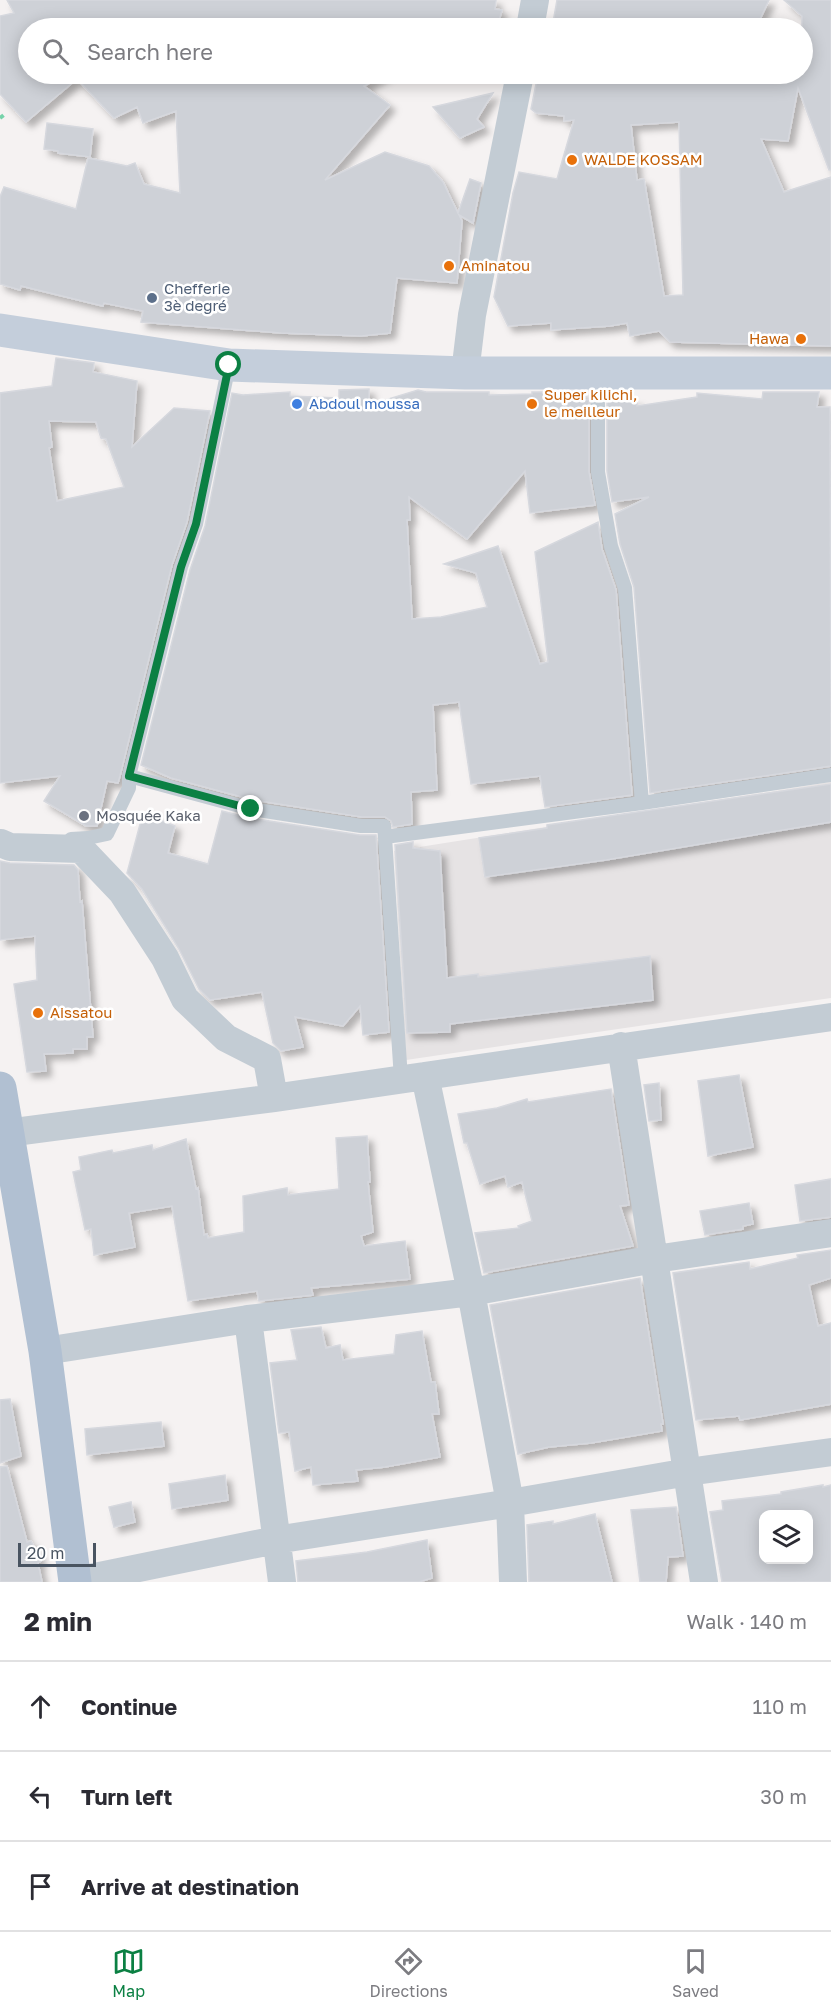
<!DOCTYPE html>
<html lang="en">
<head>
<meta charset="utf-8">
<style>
	body { margin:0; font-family:"Golos Text",sans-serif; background:#f7f7f7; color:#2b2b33 }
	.controls { position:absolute; right:18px; bottom:18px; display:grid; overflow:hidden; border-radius:12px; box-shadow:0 3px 15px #0003 }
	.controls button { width:54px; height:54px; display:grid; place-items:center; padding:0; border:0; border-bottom:2px solid #e1e1e2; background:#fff; color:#2b2b33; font:30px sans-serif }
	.scale { position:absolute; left:18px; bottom:15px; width:78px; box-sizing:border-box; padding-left:6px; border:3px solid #495461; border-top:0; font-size:16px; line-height:21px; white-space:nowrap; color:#495461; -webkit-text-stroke:4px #fff; paint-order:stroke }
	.stop { position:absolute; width:18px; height:18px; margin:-14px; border:4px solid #0b8043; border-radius:50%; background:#fff }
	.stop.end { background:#0b8043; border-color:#fff; box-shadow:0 2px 6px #0008 }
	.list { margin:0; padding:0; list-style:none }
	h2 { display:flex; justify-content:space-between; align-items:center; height:78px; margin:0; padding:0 24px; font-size:26px }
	h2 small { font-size:20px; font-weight:400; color:#7c7c81 }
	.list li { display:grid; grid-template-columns:39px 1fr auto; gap:18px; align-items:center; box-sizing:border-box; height:90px; padding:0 24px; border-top:2px solid #e1e1e2 }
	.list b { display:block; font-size:22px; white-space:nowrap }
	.list em { font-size:20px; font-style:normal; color:#7c7c81 }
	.icon { flex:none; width:33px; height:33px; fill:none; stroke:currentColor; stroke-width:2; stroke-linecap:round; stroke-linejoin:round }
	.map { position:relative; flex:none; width:831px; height:1582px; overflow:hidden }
	.search { position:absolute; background:#fff; box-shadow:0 3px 15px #0003; left:18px; right:18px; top:18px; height:66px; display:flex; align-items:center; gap:15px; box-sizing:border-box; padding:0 21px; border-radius:33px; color:#7c7c81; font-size:22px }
	.sheet { height:348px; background:#fff }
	nav { display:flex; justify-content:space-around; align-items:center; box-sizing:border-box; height:84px; border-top:2px solid #e1e1e2; background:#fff; font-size:16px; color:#7c7c81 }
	nav a { display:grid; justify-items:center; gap:3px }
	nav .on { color:#0b8043 }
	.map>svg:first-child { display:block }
	.education { fill:#e6e3e4 }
	.building { fill:#ced1d7; stroke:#d6d8de; stroke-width:1.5; fill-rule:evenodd; filter:url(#shadow) }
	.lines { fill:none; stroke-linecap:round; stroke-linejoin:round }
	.path { stroke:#76d3aa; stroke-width:4; stroke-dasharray:4.5 3; stroke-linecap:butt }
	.lane { stroke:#c3ccd4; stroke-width:14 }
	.street { stroke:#c3ccd4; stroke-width:28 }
	.secondary { stroke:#c4cedb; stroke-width:33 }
	.primary { stroke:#b1c0d2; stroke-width:33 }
	.route { stroke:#0b8043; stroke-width:8 }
	.food-dot { fill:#e8710a; stroke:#fff; stroke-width:2 }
	.service-dot { fill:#5c6f8a; stroke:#fff; stroke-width:2 }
	.shop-dot { fill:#3f7fe0; stroke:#fff; stroke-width:2 }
	.worship-dot { fill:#6b7280; stroke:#fff; stroke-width:2 }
	.labels { text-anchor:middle; stroke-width:5; stroke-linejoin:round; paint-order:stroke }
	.food-label { font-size:15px; fill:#c56008; stroke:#fff; text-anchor:start }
	.service-label { font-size:15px; fill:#4e5e75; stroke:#fff; text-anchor:start }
	.shop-label { font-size:15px; fill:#366cbe; stroke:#fff; text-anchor:start }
	.worship-label { font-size:15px; fill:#5b616d; stroke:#fff; text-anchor:start }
</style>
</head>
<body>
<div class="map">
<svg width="831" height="1582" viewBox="0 0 831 1582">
	<defs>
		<filter id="shadow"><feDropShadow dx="5.5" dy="5.5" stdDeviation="3" flood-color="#0004"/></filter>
	</defs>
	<rect width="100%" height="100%" fill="#f5f2f2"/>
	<path class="education" d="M831,782V998L406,1060L394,851Z"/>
	<path class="building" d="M7,0H496L495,9L502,10L497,28H28V74H386L364,86L390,105L325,180L385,152L429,166L443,182L458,213L470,179L481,183L473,223L459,215L462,221L457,283L397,278L390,333L361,336L281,333L141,322L143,311L104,303L103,306L21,286L20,290L0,284V197L4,187L76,209L88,158L127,166L135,163L144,184L180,193L176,111L143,123L137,107L114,118L77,79L26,122L0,94V16L14,13Z
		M557,0H769L756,28H552Z
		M784,0H831V170H829L798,88L788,141L761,139L784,192L831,177V346L670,342L659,331L630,336L627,323L610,326L551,330V323L508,326L494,297L513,193L519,172L557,179L574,120L564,121V116L536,113L531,109L538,74H802V16ZM679,122L683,295L664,296L644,179L637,180L631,125Z
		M493,93L477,119L484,127L460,138L433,107Z
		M47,123L93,129L90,157L58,153V151L44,149Z
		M56,358L94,363L93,372L137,381L132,447L174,408L210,411L187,522L172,565L120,776L118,783L107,781L97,826H86L44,801L60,776L0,783V393L52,386ZM49,421L96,422L101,438L106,439L124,487L57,501L49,448L52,447Z
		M369,389V405L418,390L426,392H489V395L532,394V392H582V400H589V472L595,505L530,513L525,471L467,539L409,497L410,520H407L412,619L441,617L487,607L476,573L444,564L498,546L540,664L548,662L535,552L598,522L602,549L616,590L632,795L545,807L540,776L471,784L459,702L433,705L437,790L411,792L412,824L393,827L391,821L385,817H362L253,800L171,778L141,765L190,570L205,526L232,393L243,395L290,392V396L339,398V390Z
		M763,392H819L817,407H830L831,766L650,793L634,587L620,544L615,514L649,497L612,502L607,471V401H637V406L697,397V393L762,399Z
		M831,784V822L606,860L485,877L479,838L547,828V825Z
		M222,811L250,818L360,835H376L389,1032L363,1035L360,1006L343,1026L295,1017L303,1047L281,1051L273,1043L262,992L210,1000L199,989L179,949L142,889L127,873L143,813L175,826L168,853L208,864Z
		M413,842V848L440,851L447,978L478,974V977L650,956L653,1000L450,1024V1032L407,1033L395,845Z
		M0,861L10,863L74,865L78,870L80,902L82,901L93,1037H87V1049H73V1053L44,1054L46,1071L27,1072L14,984L37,980L35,936L0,940Z
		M739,1075L753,1147L708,1156L698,1081Z
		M659,1083L661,1120L649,1121L644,1085Z
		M611,1089L629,1205L620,1206L633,1246L484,1273L475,1233L519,1228L518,1226L532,1221L522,1182L508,1187L505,1176L480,1184L467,1143H464L458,1114L497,1108L527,1099L528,1102Z
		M367,1136L370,1182H368L373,1232L361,1236L364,1246L405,1241L410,1279L311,1288L313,1295L259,1301L257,1291L188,1301L172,1206L129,1213L135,1247L94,1255L91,1229L85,1230L73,1172L81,1170L79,1157L112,1150L113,1153L152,1145L153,1150L186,1139L196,1189L198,1188L204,1235L207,1234L208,1238L244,1232L243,1196L287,1188L288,1195L339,1189L336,1138Z
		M831,1179V1217L800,1221L795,1185Z
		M749,1203L753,1224L743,1226V1229L705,1235L700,1211Z
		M831,1250V1278L809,1285L818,1326L831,1323V1404L740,1420L739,1416L696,1420L673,1273L749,1262L750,1269L798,1258L797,1255Z
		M640,1278L663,1424H661L662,1431L591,1443L549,1447L518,1454L490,1305Z
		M321,1327L326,1348L340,1345L343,1360L394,1354L396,1335L422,1331L431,1382H435L439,1414H432L440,1457L385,1467L356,1470L358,1481L313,1485L311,1467L295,1471L289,1432L279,1433L270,1363L297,1360L291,1330Z
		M10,1399L21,1456L0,1463V1400Z
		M161,1422L164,1446L87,1455L85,1429Z
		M7,1466L27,1542L31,1541L41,1561L38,1563L42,1582H0V1467Z
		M225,1475L228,1500L172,1509L169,1484Z
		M823,1485V1487L831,1485V1582H722L710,1512L723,1510L722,1501L781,1494V1492ZM764,1515H808V1560H764Z
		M131,1502L135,1522L114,1527L109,1507Z
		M676,1507L683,1556L668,1557L666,1582H640L631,1510Z
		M595,1514L612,1582H529L527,1525L553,1521V1524Z
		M427,1540L432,1578L419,1582H298L296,1561L367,1552Z"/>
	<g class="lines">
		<path class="path" d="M0,118L5,114"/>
		<path class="lane" d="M598,372V472L611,546L625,588L642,803
			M129,776L251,809L361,826H384L385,837
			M71,839L88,838L107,834L129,788V776L181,567L196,524L229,365
			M401,1079L385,837L642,803L831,775"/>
		<path class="street" d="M530,28L535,0
			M465,373L472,315L520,74
			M1,843L10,847L81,849L122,892L165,958L185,999L226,1038L267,1059L274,1098
			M621,1046L704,1582
			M425,1076L471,1292L510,1503L513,1582
			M7,1133L274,1098L831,1017
			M248,1319L282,1582
			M45,1351L248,1319L471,1292L655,1259L831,1233
			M75,1581L276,1540L510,1503L688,1472L831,1452"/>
		<path class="secondary" d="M0,330L229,365L465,373H831"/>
		<path class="primary" d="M0,1088L45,1351L75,1582"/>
	</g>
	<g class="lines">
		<path class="route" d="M229,365L196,524L181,567L129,776L251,809"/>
	</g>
	<g class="food-dot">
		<circle cx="572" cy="160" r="6"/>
		<circle cx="449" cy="266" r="6"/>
		<circle cx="801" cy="339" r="6"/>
		<circle cx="532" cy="404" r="6"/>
		<circle cx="38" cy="1013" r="6"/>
	</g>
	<circle class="service-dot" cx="152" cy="298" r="6"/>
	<circle class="shop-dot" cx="297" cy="404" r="6"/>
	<circle class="worship-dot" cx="84" cy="816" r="6"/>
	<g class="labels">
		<g class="food-label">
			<text x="584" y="165">WALDE KOSSAM</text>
			<text x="461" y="271">Aminatou</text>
			<text x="789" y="344" text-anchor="end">Hawa</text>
			<text x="544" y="400">Super kilichi,<tspan x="544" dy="17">le meilleur</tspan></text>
			<text x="50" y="1018">Aissatou</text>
		</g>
		<g class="service-label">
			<text x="164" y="294">Chefferie<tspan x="164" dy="17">3è degré</tspan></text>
		</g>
		<g class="shop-label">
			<text x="309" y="409">Abdoul moussa</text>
		</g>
		<g class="worship-label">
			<text x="96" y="821">Mosquée Kaka</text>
		</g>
	</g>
</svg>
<div class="controls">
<button><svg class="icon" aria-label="layers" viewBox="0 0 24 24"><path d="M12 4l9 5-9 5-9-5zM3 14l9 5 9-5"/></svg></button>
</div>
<div class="scale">20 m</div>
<div class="stop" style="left:229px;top:365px"></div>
<div class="stop end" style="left:251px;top:809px"></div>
<div class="search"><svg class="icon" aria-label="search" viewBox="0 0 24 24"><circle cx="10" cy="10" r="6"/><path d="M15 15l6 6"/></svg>Search here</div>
</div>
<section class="sheet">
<h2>2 min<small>Walk · 140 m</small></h2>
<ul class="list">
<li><svg class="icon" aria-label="ahead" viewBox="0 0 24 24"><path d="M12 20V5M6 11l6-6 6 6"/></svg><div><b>Continue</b></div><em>110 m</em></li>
<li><svg class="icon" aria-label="left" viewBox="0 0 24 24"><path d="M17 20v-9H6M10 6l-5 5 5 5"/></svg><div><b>Turn left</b></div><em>30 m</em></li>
<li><svg class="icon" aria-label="arrive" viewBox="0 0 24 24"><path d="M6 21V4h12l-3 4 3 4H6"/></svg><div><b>Arrive at destination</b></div></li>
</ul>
</section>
<nav>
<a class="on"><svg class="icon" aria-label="map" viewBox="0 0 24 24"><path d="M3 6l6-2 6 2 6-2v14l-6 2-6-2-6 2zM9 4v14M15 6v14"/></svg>Map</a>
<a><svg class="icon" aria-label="directions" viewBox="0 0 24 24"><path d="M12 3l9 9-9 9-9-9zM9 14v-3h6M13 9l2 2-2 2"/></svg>Directions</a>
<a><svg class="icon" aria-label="saved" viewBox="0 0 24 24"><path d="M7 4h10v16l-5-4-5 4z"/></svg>Saved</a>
</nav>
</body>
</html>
